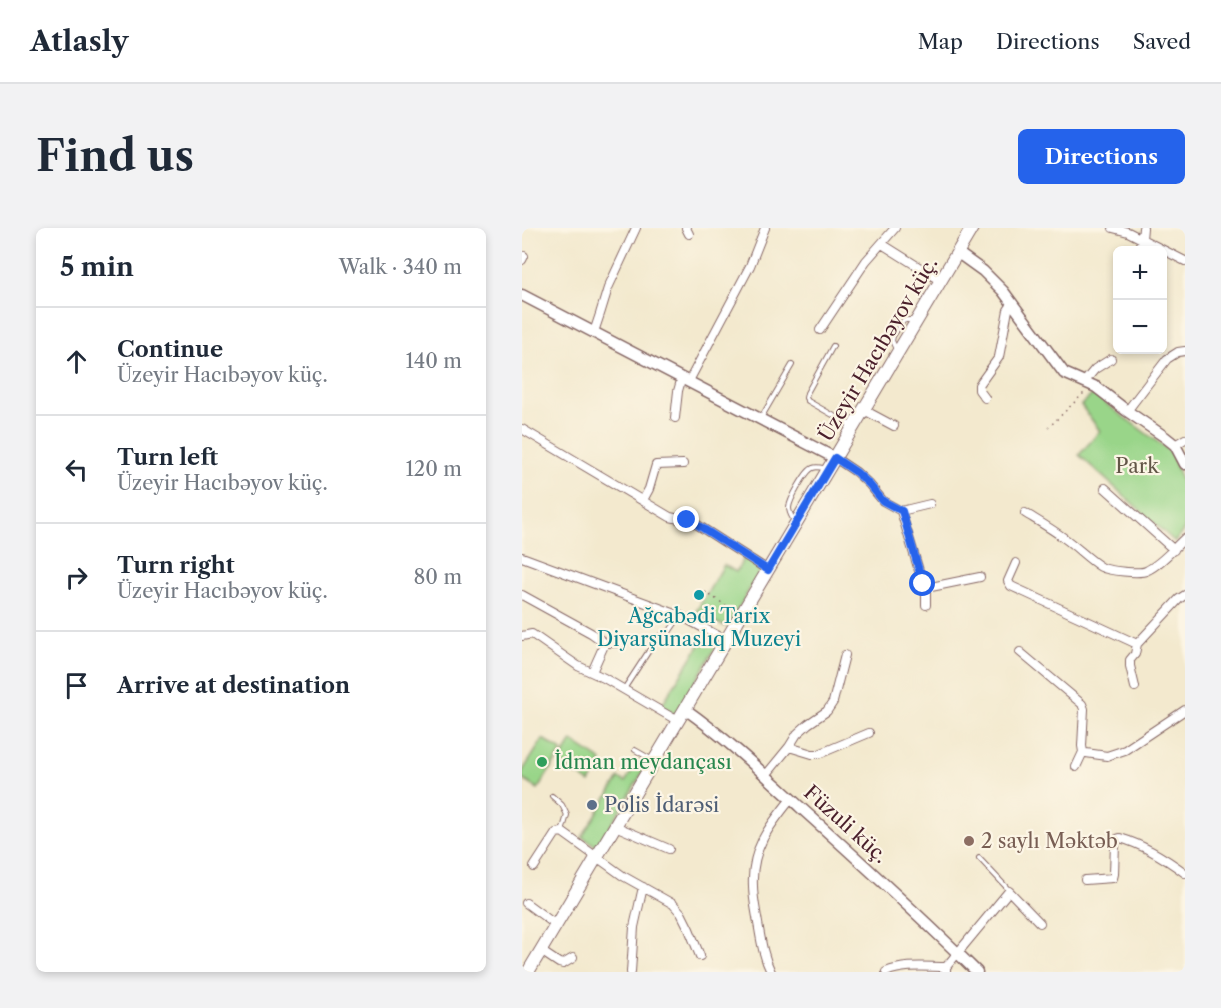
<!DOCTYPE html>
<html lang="en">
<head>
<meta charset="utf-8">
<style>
	body { margin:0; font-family:"Libre Caslon Text",serif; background:#f2f2f3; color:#1f2937 }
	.controls { position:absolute; right:18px; top:18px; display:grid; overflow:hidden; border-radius:9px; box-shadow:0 3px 9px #0003 }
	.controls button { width:54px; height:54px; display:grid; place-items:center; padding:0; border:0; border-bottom:2px solid #e0e1e3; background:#fff; color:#1f2937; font:30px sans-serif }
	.stop { position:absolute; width:18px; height:18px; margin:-14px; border:4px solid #2563eb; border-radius:50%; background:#fff }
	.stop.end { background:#2563eb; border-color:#fff; box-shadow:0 2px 6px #0008 }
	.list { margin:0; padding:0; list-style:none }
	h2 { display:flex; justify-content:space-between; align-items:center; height:78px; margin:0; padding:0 24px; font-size:26px }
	h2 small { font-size:20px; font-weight:400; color:#747a83 }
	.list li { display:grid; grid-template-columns:39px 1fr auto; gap:18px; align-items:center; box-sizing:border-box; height:108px; padding:0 24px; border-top:2px solid #e0e1e3 }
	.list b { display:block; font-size:22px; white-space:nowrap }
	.list p { margin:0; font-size:20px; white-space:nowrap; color:#747a83 }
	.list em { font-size:20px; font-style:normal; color:#747a83 }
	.icon { flex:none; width:33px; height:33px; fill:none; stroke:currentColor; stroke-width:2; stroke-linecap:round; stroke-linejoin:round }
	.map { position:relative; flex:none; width:663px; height:744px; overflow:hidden; border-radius:9px }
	header { display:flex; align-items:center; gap:36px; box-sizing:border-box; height:84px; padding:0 30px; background:#fff; border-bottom:2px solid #e0e1e3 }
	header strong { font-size:28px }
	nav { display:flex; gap:33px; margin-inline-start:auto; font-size:21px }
	.intro { display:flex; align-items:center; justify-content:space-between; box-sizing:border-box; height:144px; padding:0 36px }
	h1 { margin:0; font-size:42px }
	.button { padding:15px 27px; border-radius:9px; background:#2563eb; color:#fff; font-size:21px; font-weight:700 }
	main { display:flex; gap:36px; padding:0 36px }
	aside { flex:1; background:#fff; border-radius:9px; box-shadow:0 3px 9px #0003 }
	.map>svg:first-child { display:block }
	.green { fill:#99d589; stroke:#727a5a; stroke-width:1.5 }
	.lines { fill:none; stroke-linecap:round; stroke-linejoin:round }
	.service-casing { stroke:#856664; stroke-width:6 }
	.minor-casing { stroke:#856664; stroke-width:10 }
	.tertiary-casing { stroke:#856664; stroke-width:13 }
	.primary-casing { stroke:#856664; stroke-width:14 }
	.path { stroke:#856664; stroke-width:1.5; stroke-dasharray:1.5 4.5; stroke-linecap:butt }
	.service { stroke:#fff; stroke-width:4 }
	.minor { stroke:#fff; stroke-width:8 }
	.tertiary { stroke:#fff; stroke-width:10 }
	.primary { stroke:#fff; stroke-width:12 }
	.route { stroke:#2563eb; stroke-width:8 }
	.culture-dot { fill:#0f9aa8; stroke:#fcf5e5; stroke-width:2 }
	.leisure-dot { fill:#2e9e5b; stroke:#fcf5e5; stroke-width:2 }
	.service-dot { fill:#5c6f8a; stroke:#fcf5e5; stroke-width:2 }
	.education-dot { fill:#8d6e63; stroke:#fcf5e5; stroke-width:2 }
	.labels { text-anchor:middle; stroke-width:4.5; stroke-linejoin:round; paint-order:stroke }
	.street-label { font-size:20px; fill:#4a1f2b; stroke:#fcf5e5 }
	.park-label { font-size:20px; fill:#625647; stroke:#fcf5e5 }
	.culture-label { font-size:20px; fill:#0d838f; stroke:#fcf5e5 }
	.leisure-label { font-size:20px; fill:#27864d; stroke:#fcf5e5; text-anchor:start }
	.service-label { font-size:20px; fill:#4e5e75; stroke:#fcf5e5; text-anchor:start }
	.education-label { font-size:20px; fill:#785e54; stroke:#fcf5e5; text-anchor:start }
</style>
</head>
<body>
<header>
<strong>Atlasly</strong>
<nav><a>Map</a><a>Directions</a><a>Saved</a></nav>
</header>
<div class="intro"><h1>Find us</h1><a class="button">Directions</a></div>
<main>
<aside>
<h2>5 min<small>Walk · 340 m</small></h2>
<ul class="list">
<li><svg class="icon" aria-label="ahead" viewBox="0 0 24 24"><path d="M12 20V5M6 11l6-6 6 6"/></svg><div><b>Continue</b><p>Üzeyir Hacıbəyov küç.</p></div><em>140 m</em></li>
<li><svg class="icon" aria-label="left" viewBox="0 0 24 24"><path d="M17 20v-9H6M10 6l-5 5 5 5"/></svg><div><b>Turn left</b><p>Üzeyir Hacıbəyov küç.</p></div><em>120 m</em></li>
<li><svg class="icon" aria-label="right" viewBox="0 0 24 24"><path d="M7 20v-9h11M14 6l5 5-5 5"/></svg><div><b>Turn right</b><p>Üzeyir Hacıbəyov küç.</p></div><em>80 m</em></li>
<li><svg class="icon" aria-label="arrive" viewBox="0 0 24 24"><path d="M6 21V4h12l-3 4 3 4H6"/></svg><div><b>Arrive at destination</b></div></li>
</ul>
</aside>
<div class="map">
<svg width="663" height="744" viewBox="0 0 663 744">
	<rect width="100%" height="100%" fill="#fcf5e5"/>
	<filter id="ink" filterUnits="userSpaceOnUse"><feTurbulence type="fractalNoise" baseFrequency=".0167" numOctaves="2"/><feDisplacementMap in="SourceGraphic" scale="12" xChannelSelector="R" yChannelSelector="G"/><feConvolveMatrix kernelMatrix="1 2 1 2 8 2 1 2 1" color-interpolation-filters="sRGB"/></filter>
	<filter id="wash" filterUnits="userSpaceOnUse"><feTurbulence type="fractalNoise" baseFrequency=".008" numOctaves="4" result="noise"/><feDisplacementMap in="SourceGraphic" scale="24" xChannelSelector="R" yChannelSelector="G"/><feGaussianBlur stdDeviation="1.35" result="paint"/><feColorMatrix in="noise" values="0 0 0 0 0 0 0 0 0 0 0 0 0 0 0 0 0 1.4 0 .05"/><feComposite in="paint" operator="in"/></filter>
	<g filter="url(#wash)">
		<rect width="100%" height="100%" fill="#f3e9ce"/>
		<path class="green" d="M571,166L649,224L663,263V300L653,314L557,227L578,203L559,177Z
			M222,330L239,341L206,399L172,387L202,337L214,344Z
			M182,410L195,417L154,487L139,478Z
			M21,511L40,523L16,561L0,551V544Z
			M50,513L80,533L68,555L37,534Z
			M117,532L125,537L76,619L60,609L97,550L103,554Z"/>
	</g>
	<g filter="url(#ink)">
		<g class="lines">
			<g class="service-casing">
				<path id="service" d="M311,118L285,165L284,170L286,173L330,198
					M374,121L370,113L371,108L381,93L384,92H392
					M239,190L270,137
					M272,293C270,289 267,285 267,280C267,273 284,242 291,240C295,238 300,240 305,241
					M102,461L134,412L138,408L147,404L158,388
					M113,522L129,531
					M30,568L40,577L45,587L40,604
					M457,630L487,662"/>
			</g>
			<g class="minor-casing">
				<path id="minor" d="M164,0L167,6
					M591,0L606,4L663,33
					M360,16L419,53
					M616,22L620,11L621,0
					M0,32L2,28
					M298,102L344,33L373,0
					M72,104L78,86L86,60L114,0
					M167,153L228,38L243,0
					M563,153L573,141L589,131
					M463,170L457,162V157L477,129L486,82L491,75
					M342,182L372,198
					M605,183L645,131L656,124L663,123
					M153,190L156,163L160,149
					M0,201L148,289L171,294L246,342
					M653,217L663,211
					M313,230L334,244L347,256L361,273L379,283L401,356L404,359H409L458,349
					M583,260L652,322
					M121,272L127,261L134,237L161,236
					M379,283L408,276
					M503,285C516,293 530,301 542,310C555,319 566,331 579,339C586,343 618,346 624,343C639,336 651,321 663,310
					M0,329L159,388L204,412
					M494,335L486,353L489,358L615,416
					M0,367L69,405L83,415L70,444
					M404,377V359
					M0,408L10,406L56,438L82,450L156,493
					M83,415H101
					M498,424L560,476L562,481L560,518L561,524L564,525L585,528L603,522L663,482
					M613,459L608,438V432L613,426L615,416L657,371L663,367
					M267,519L290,526H297L347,505
					M554,539L561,524
					M244,547L267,519L275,506L286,496L305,483L311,474L323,427
					M93,598L147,621
					M12,639L34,605L40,604L101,648L151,676L159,685L167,701L178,728
					M563,652L591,650L592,646L593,615L595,611L598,610C622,617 643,630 663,645
					M4,675L34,697
					M19,723L37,735L41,736L51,730
					M109,744L112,699L121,659
					M249,744C241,728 239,712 236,695C234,683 231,670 231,658C229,621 247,598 269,571
					M364,744C383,736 404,739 424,739
					M424,744V739L487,663L518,695"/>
			</g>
			<g class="tertiary-casing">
				<path id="tertiary" d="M436,25L461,43L481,63L542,145L574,159L605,183L643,209L653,217L663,236
					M0,67L313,230
					M163,481C204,510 241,545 278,579C338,633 397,687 455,744"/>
			</g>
			<g class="primary-casing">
				<path id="primary" d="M6,744L450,0"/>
			</g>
			<path class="path" d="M526,200L563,164
				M183,364L211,382
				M81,575L90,581"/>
			<use href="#service" class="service"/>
			<use href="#minor" class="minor"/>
			<use href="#tertiary" class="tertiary"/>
			<use href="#primary" class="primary"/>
		</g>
	</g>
	<g class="lines" filter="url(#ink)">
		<path class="route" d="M165,292L171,294L246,342L313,230L334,244L347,256L361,273L380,283L401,356"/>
	</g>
	<circle class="culture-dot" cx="177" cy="367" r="6"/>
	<circle class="leisure-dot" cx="20" cy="534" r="6"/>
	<circle class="service-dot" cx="70" cy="577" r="6"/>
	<circle class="education-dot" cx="447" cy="613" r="6"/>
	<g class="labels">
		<g class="street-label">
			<text transform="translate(356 121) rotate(-59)" y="7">Üzeyir Hacıbəyov küç.</text>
			<text transform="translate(324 596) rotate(42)" y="7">Füzuli küç.</text>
		</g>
		<g class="park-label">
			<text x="615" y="245">Park</text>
		</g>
		<g class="culture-label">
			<text x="177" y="395">Ağcabədi Tarix<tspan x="177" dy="23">Diyarşünaslıq Muzeyi</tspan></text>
		</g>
		<g class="leisure-label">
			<text x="32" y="541">İdman meydançası</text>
		</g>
		<g class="service-label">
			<text x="82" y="584">Polis İdarəsi</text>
		</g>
		<g class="education-label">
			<text x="459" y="620">2 saylı Məktəb</text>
		</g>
	</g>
</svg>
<div class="controls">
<button>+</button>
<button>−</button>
</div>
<div class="stop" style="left:401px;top:356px"></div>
<div class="stop end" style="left:165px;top:292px"></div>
</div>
</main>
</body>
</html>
